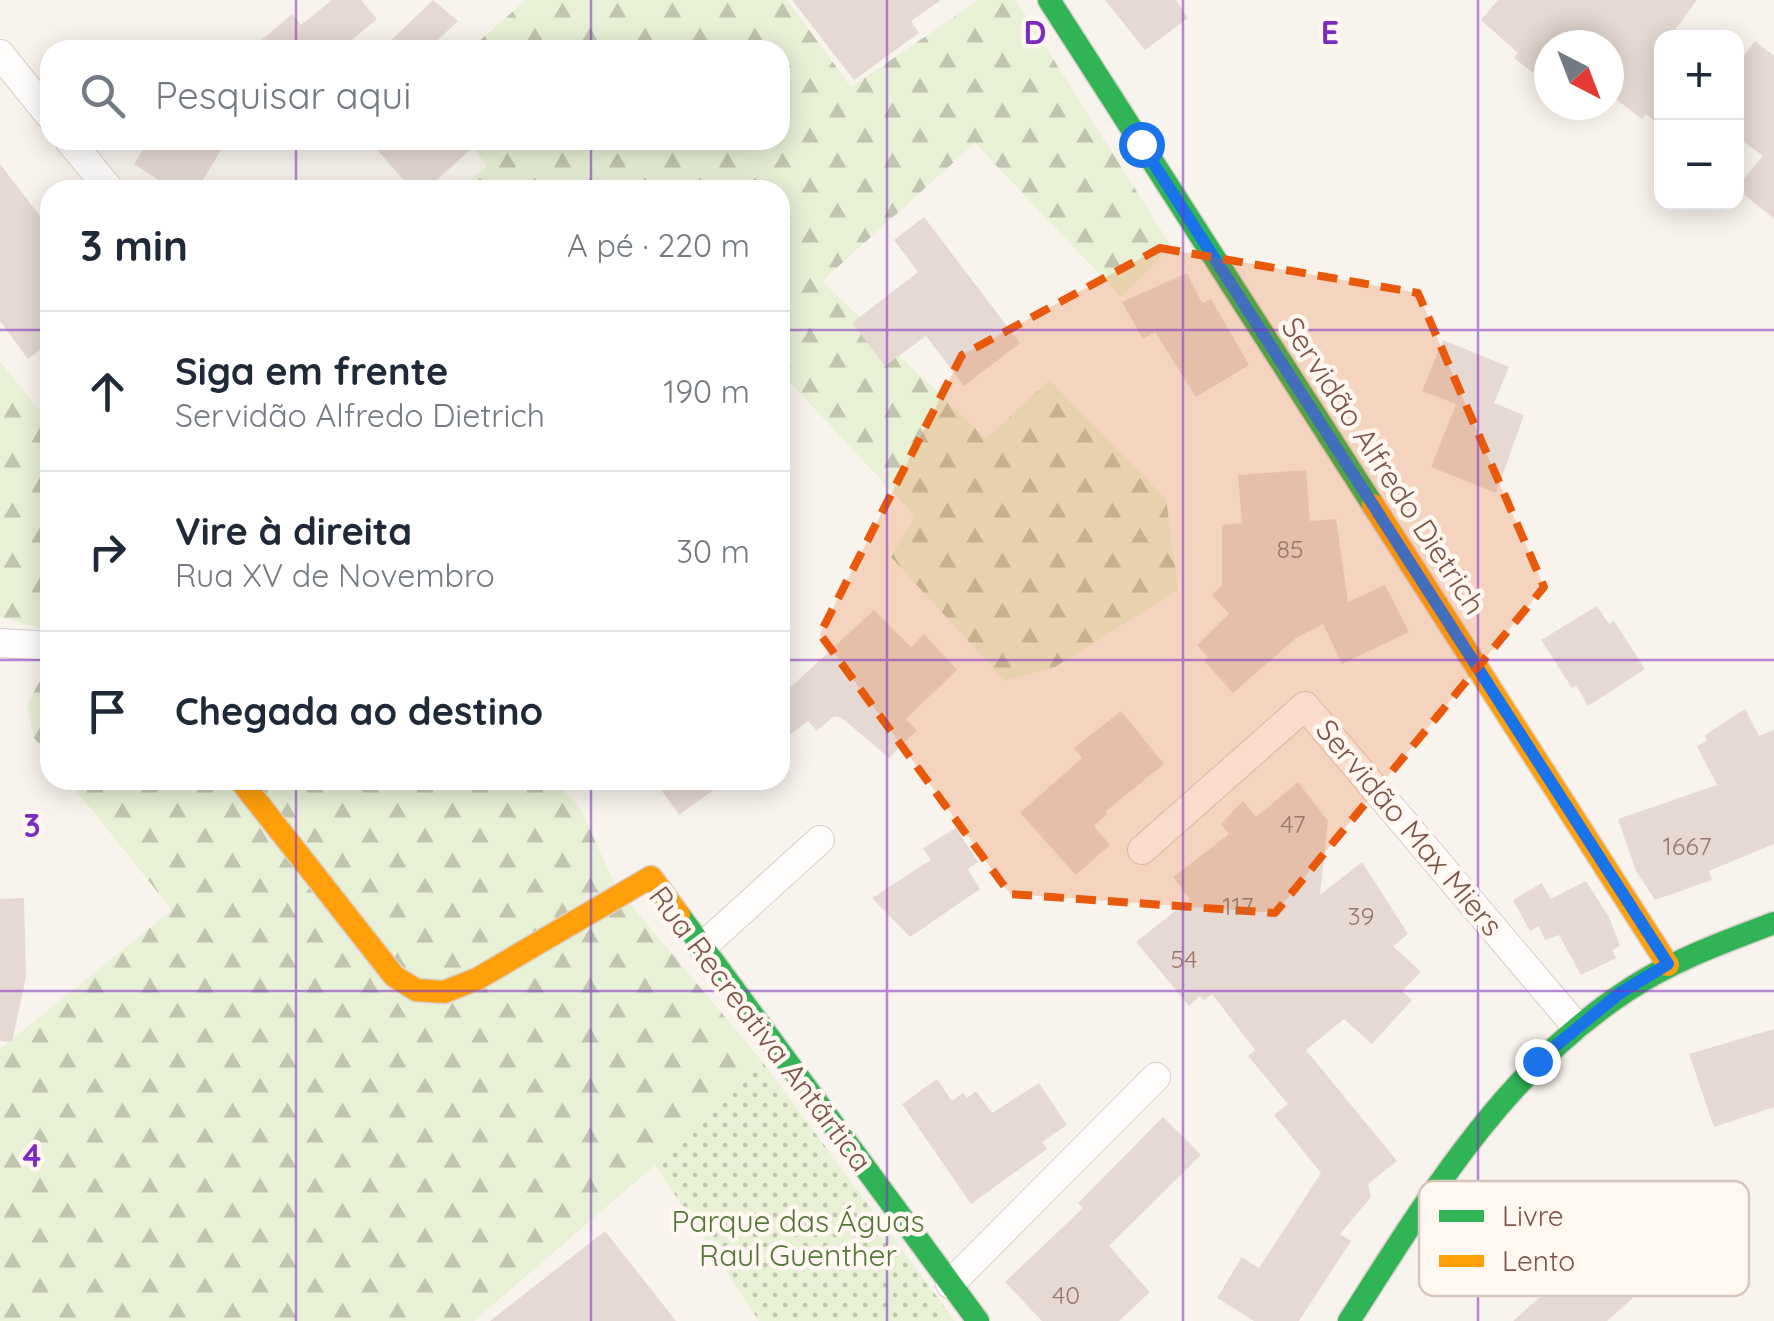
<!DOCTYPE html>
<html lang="pt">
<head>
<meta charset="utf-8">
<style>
	body { margin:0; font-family:Quicksand,sans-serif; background:#f2f2f3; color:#1f2937 }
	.controls { position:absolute; right:30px; top:30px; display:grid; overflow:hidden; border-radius:20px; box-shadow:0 5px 25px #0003 }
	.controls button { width:90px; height:90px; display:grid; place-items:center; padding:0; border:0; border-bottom:2px solid #e0e1e3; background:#fff; color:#1f2937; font:50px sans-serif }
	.compass { position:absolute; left:1534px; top:30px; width:90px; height:90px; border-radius:50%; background:#fff; box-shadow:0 5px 25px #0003; rotate:138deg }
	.stop { position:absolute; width:30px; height:30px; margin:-22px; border:8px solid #1a73e8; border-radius:50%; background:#fff }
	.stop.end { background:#1a73e8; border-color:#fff; box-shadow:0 2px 10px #0008 }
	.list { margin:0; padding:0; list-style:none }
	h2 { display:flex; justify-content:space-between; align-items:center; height:130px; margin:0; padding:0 40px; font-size:42px }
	h2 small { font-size:32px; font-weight:400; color:#747a83 }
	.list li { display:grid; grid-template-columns:65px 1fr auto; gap:30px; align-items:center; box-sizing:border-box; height:160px; padding:0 40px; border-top:2px solid #e0e1e3 }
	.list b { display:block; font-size:38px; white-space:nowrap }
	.list p { margin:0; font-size:32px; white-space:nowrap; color:#747a83 }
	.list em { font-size:32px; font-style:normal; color:#747a83 }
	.icon { flex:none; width:55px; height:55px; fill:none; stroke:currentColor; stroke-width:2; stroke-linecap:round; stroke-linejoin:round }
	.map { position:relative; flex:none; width:1774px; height:1321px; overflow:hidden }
	.search { position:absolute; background:#fff; box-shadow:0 5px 25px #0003; left:40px; top:40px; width:750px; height:110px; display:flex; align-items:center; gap:25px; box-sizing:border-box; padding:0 35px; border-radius:30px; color:#747a83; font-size:38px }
	.panel { position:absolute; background:#fff; box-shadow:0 5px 25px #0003; left:40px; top:180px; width:750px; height:610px; border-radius:30px }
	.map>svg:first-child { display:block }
	.grass { fill:url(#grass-dots) }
	.forest { fill:url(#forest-firs) }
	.building { fill:#e6d9d3 }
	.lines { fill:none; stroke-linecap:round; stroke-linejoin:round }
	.street-casing { stroke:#d8ceca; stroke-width:30 }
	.fast-casing { stroke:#dad0ca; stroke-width:25 }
	.slow-casing { stroke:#dad0ca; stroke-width:25 }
	.street { stroke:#fefdfc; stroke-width:28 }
	.fast { stroke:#30b455; stroke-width:22 }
	.slow { stroke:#ff9f0a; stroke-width:22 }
	.route { stroke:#1a73e8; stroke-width:12 }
	.marked { fill:#e8590c; fill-opacity:0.2; stroke:#e8590c; stroke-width:8; stroke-dasharray:20 12; stroke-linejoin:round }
	.grid { fill:none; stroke:#7b2cbf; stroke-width:2.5; stroke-opacity:0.55 }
	.labels { text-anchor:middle; stroke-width:9; stroke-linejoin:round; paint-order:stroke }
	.number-label { font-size:25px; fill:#98786d }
	.street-label { font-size:30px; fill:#7c5448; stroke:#fff7f0 }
	.park-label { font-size:30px; fill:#537739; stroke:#fff7f0 }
	.key { fill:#fff7f0; stroke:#d8c6be; stroke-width:2.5 }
	.key-label { font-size:28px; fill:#7c5448 }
	.grid-label { font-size:32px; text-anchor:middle; font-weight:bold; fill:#7b2cbf; stroke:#fff7f0; stroke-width:9; stroke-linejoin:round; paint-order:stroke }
</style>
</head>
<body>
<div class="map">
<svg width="1774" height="1321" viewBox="0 0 1774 1321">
	<defs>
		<pattern id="grass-dots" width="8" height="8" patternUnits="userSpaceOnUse" patternTransform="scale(2.5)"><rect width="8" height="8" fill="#e8f0d6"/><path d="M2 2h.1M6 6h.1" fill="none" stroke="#c1c5b0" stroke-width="1.8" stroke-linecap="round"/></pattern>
		<pattern id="forest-firs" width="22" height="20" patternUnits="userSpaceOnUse" patternTransform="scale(2.5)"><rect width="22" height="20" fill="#e8f0d6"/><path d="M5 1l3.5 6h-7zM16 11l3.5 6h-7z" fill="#c1c5b0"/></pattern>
	</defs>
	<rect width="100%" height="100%" fill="#f9f3ed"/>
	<path class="grass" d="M761,1060L955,1321H759L655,1165Z"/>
	<path class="forest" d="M526,0H787L851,87L979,0H1016L1171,246L1121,297L975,143L822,281L986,439L1049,380L1166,499L1178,590L1055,667L1005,681L891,557L915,516L780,372V190H458L487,166L467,140H780V50H469Z
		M0,362L50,423V631L0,617Z
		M50,677V758L34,738L27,704L41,679Z
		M68,780H553L579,806L616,887L761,1060L655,1165L474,1321H0V1049L172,910Z"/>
	<path class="building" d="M332,0H361L377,19L340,50H250L292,14L301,25Z
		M433,0L458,21L427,50H381Z
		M792,0H941L911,21L919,33L854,80Z
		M1105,0H1176L1188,18L1145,50Z
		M1498,0H1697L1669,38H1662V126L1646,114L1642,119L1609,94V45H1549V85L1514,58L1518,53L1481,20Z
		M1755,41L1774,56V219L1736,188L1763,156L1736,136V65Z
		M149,140H227L197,190H154L160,181L134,164Z
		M369,140H481L426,190H412Z
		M0,164L50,229V342L28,359L0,321Z
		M924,217L1020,343L964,386L926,336L885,366L852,323L918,272L894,240Z
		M1187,273L1202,303L1211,299L1249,365L1196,397L1155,332L1143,339L1122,302Z
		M1443,340L1509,367L1494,403L1524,415L1496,493L1431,467L1456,404L1422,391Z
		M1306,470L1310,521L1336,519L1348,602L1385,585L1409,632L1342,664L1323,624L1296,638L1233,693L1204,661L1208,657L1197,645L1229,614L1212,595L1222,586V525L1242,523L1238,475Z
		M1597,606L1609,624L1614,621L1645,669L1588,706L1576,685L1572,688L1541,640Z
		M874,610L911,647L924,634L957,670L906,719L917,730L889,758L842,718L834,716L817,731L808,721L780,742V697Z
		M1745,709L1759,736L1774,730V844L1709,871L1712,880L1655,900L1636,871L1618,819L1717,785L1697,746L1707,741L1705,735Z
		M1121,711L1164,764L1105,812L1107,814L1094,826L1110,845L1076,875L1020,813L1082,758L1074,748Z
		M654,780H727L679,815Z
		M1298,782L1328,821L1320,895L1362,862L1408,934L1393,946L1421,972L1402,991L1412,1000L1372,1044L1344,1019L1306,1050L1397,1161L1368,1184L1371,1197L1340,1234L1351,1241L1299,1321H1254L1217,1298L1242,1257L1259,1268L1321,1173L1274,1115L1288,1104L1248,1056L1255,1050L1212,994L1204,1000L1200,996L1189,1006L1136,942L1190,899L1173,877L1229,834L1221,824L1243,801L1256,817Z
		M956,828L978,862L968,869L980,889L910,937L872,898L931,860L923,848Z
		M1586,881L1609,917L1620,946L1612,950L1616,958L1581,975L1559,935L1545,940L1539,926L1530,931L1513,900L1542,883L1551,899Z
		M24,898L26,977L12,1042L0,1041V899Z
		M1774,1029V1107L1714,1127L1689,1054Z
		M937,1079L952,1101L963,1093L967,1098L976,1091L992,1113L1039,1083L1067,1125L1042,1142L1047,1149L971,1204L902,1104Z
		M1163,1117L1201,1155L1109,1246L1150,1292L1119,1321H1042L1005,1282L1083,1208L1078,1203Z
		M605,1231L676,1321H490Z
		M1591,1252L1633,1298L1607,1321H1513Z"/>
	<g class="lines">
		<g class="street-casing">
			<path id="street" d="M0,54L50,116
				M69,140L110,190
				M0,643L50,646
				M1142,850L1305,706L1576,1026
				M702,947L820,840
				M950,1284L1156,1077"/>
		</g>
		<g class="fast-casing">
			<path id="fast" d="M1049,0L1373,505
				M679,915L978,1321
				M1349,1321C1427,1199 1504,1071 1628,990C1673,960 1724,942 1774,923"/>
		</g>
		<g class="slow-casing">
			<path id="slow" d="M1373,505L1668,965
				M240,780L394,976L416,990L444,992L477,979L651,877L679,915"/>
		</g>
		<use href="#street" class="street"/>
		<use href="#fast" class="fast"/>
		<use href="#slow" class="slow"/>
	</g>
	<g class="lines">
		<path class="route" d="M1141,144L1668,964L1620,993L1537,1061"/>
	</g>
	<path class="marked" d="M1160,248L1418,293L1544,587L1275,913L1010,894L820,634L962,355Z"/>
	<path class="grid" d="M296,0V50M591,0V50M887,0V1321M1183,0V1321M1478,0V1321M296,140V190M591,140V190M0,330H50M780,330H1774M0,660H50M780,660H1774M296,780V1321M591,780V1321M0,991H1774"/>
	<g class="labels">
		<g class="number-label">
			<text x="1290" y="558">85</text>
			<text x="1293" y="833">47</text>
			<text x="1687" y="855">1667</text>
			<text x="1238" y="915">117</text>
			<text x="1361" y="925">39</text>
			<text x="1184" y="968">54</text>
			<text x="1066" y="1304">40</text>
		</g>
		<g class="street-label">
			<text transform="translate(1383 466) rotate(57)" y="10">Servidão Alfredo Dietrich</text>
			<text transform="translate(1409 828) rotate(50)" y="10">Servidão Max Miers</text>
			<text transform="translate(760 1029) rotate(53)" y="10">Rua Recreativa Antártica</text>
		</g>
		<g class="park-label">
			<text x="798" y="1232">Parque das Águas<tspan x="798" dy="34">Raul Guenther</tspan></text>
		</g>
	</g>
	<rect x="1419" y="1181" width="330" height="115" rx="15" class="key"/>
	<rect x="1439" y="1210" width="45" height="12" fill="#30b455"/>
	<rect x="1439" y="1255" width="45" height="12" fill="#ff9f0a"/>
	<g class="key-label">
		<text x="1502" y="1226">Livre</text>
		<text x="1502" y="1271">Lento</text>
	</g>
	<g class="grid-label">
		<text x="1035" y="44">D</text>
		<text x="1330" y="44">E</text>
		<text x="32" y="837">3</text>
		<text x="32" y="1167">4</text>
	</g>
</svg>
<div class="controls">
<button>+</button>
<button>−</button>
</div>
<svg class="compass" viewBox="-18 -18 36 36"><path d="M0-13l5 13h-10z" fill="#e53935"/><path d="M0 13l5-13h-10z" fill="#747a83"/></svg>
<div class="stop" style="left:1141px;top:144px"></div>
<div class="stop end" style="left:1537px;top:1061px"></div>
<div class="search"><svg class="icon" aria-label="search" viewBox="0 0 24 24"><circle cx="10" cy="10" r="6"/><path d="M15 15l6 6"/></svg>Pesquisar aqui</div>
<section class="panel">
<h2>3 min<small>A pé · 220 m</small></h2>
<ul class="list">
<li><svg class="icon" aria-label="ahead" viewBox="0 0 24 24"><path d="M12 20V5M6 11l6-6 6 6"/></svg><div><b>Siga em frente</b><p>Servidão Alfredo Dietrich</p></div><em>190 m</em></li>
<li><svg class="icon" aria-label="right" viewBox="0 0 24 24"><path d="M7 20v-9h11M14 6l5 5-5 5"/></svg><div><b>Vire à direita</b><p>Rua XV de Novembro</p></div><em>30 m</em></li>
<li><svg class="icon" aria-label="arrive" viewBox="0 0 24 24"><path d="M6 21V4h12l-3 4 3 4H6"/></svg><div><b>Chegada ao destino</b></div></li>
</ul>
</section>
</div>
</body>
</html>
